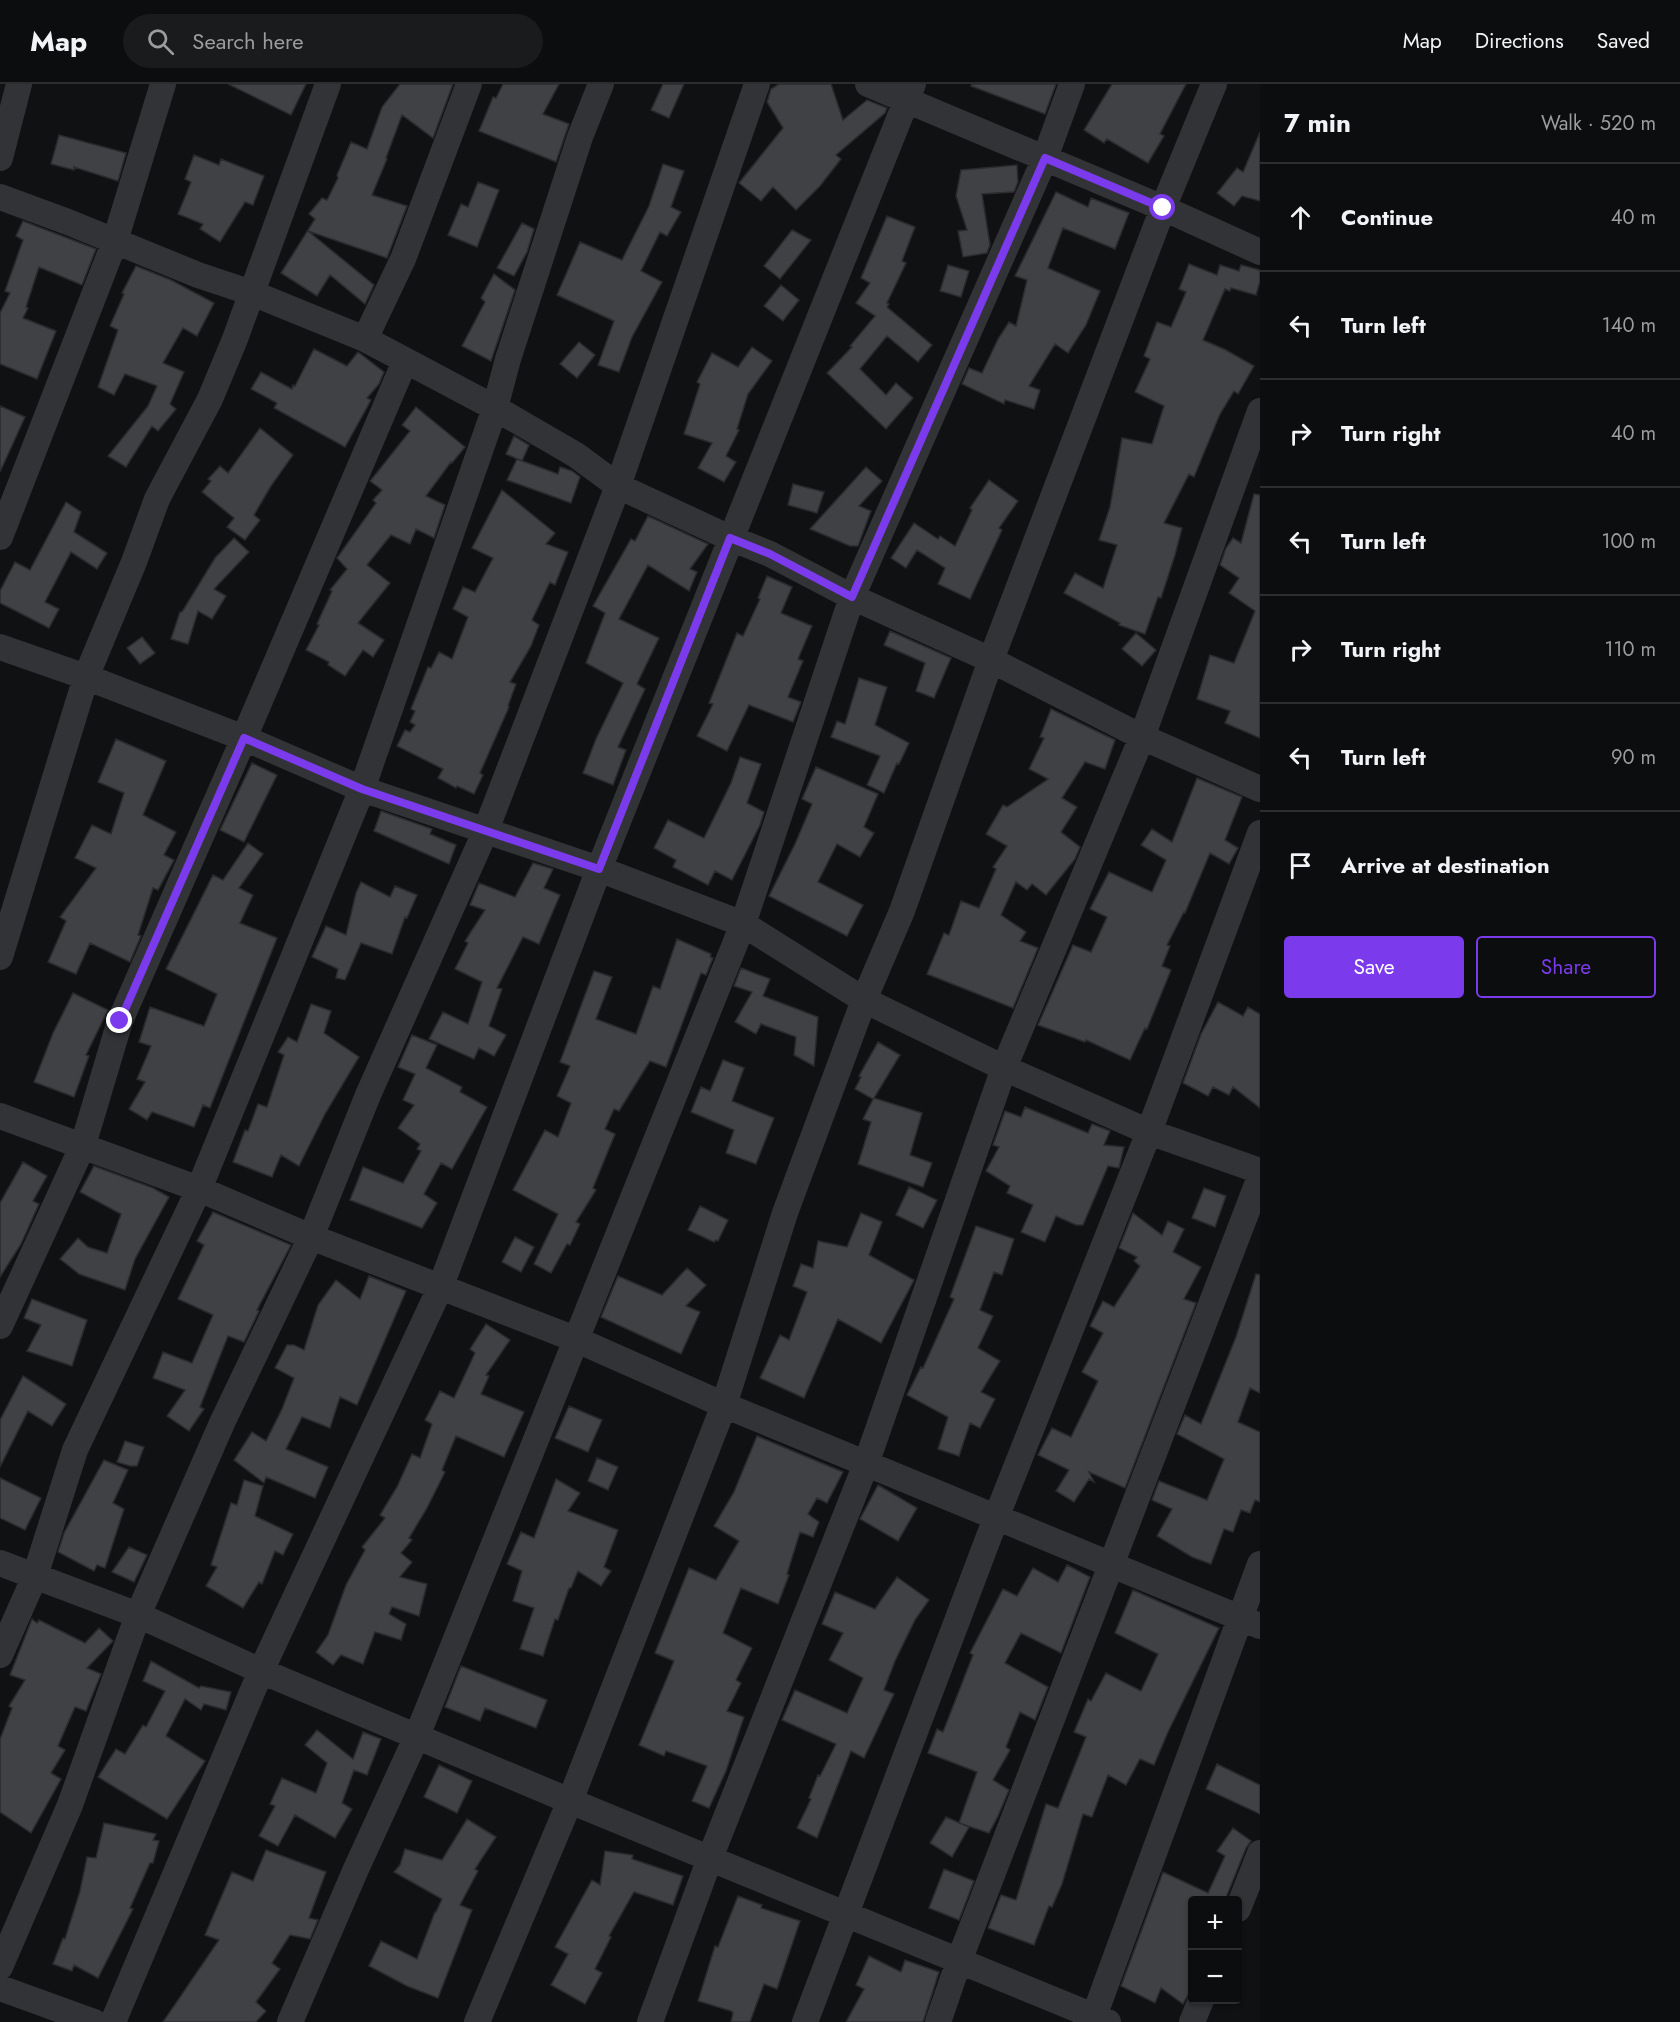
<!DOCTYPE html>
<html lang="en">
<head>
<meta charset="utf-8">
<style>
	body { margin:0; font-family:Jost,sans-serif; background:#1a1b1c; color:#f1f3f6 }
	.controls { position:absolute; right:18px; bottom:18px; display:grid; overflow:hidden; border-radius:6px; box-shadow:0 2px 4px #0004 }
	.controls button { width:54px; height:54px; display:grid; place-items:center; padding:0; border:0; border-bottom:2px solid #2c2d2e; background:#0c0d0e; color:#f1f3f6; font:30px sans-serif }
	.stop { position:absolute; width:18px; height:18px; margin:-14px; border:4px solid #7c3aed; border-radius:50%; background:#fff }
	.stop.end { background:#7c3aed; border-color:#fff; box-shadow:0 2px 6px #0008 }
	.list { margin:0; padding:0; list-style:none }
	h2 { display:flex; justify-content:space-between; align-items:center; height:78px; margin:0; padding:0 24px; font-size:26px }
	h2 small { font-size:20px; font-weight:400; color:#9a9c9e }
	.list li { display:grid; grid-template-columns:39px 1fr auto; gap:18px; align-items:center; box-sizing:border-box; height:108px; padding:0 24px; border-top:2px solid #2c2d2e }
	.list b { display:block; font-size:22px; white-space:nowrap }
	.list em { font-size:20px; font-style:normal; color:#9a9c9e }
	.actions { display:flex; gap:12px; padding:18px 24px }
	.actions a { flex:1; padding:14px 0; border:2px solid #7c3aed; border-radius:6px; text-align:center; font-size:21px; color:#7c3aed }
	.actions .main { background:#7c3aed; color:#fff }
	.icon { flex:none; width:33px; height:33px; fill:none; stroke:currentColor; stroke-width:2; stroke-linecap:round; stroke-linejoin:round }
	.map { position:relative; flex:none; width:1260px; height:1938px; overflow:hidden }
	header { display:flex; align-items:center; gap:36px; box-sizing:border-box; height:84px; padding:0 30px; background:#0c0d0e; border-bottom:2px solid #2c2d2e }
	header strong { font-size:28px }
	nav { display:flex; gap:33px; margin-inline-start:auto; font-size:21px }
	.search { width:420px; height:54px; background:#1a1b1c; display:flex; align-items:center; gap:15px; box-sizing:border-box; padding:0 21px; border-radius:33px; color:#9a9c9e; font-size:22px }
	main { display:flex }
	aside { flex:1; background:#0c0d0e }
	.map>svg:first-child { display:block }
	.building { fill:#3f4145; stroke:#2b2b2e; stroke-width:1.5 }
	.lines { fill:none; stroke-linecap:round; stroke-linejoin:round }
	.minor { stroke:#323337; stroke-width:26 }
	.route { stroke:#7c3aed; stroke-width:8 }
</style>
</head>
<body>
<header>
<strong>Map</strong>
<div class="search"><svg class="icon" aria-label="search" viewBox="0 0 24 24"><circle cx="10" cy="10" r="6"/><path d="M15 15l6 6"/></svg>Search here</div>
<nav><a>Map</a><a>Directions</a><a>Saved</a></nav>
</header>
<main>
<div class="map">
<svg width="1260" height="1938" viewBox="0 0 1260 1938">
	<rect width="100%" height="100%" fill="#101112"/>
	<path class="building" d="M228,0H306L291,31Z
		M400,0H453L433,54L402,31L386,74L387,75L372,111L407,122L387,174L308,147L374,201L365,220L330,191L317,212L281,189L315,135L309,130L322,114L327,116L338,94L337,91L351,58L367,65L382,23Z
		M503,0H559L543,30L569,40L556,78L479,47L493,13L496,14Z
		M663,0H684L669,34L651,26Z
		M779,0H831L843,36L867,16L887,24L885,29L836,71L841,75L820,102L796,126L773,103L761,117L739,99L783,44L767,18L771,5Z
		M972,0H1056L1045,30L971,2Z
		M1112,0H1186L1160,50L1164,52L1148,79L1107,55L1104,59L1084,46Z
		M1260,48V117L1242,112L1234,122L1217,109L1237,84L1243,88Z
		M59,51L126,69L118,97L74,83V86L51,80Z
		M194,71L219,81L221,75L264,92L253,121L245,118L220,158L200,145L203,140L178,130L191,98L185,95Z
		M663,80L684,87L671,123L681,128L667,152L660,148L641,187L662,198L632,253L619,288L598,281L614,237L557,211L580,158L622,176L649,122Z
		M1017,81L1018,98L1014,108L982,110L990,161L987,169L963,173L958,147L967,146L956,112L961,86Z
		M478,98L499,106L477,163L448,151L461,120L468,123Z
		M1056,108L1088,123L1091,114L1129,129L1115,165L1063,144L1048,184L1100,207L1086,241L1068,269L1055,260L1029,302L1040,306L1034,325L1005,316L1004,320L962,300L969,284L982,289L998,255L1009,238L1016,242L1027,196L1015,192Z
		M887,132L915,143L902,177L906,179L887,219L889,220L887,223L932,261L918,278L887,252L860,285L886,311L896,299L913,314L886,345L827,289L852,263L850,262L875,232L856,219L870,199L861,194Z
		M23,137L96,165L82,201L39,183L26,223L28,224L23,234L56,247L37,295L0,280V229L10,209L5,207L23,156L16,152Z
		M522,139L534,145L527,168L514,192L497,184Z
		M792,146L811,156L780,195L764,182Z
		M1189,180L1217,191L1220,181L1239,187L1241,181L1260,186V197L1256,211L1231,204L1230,207L1225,205L1203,256L1226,266L1254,282L1238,310L1234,307L1220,330L1194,393L1189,390L1164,439L1182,444L1175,471L1161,514L1158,513L1145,550L1119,541L1120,539L1064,509L1075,489L1103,504L1117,461L1099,456L1110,423L1122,354L1152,360L1164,322L1135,308L1150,275L1144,272L1157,238L1171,243L1186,208L1179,205Z
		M948,181L969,187L961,213L940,207Z
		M136,182L171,196L214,219L197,252L183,244L163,279L184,288L170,320L176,325L158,347L152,342L126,383L108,372L148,322L157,302L125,290L114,311L98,303L118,246L110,242L124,210L122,209Z
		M494,190L515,206L491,277L462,262L485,218L481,214Z
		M781,201L799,216L783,237L764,222Z
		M579,258L595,271L577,294L560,280Z
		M752,263L772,277L748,310L737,345L739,346L726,372L736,378L724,398L698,384L712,359L684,350L700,300L697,298L712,269L738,283Z
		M314,265L347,282L358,268L384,288L379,300L367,314L371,316L345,363L274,324L277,319L251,305L261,288L292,305L293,301L295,302Z
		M0,322L25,333L0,388Z
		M416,323L465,363L452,379L451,378L426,412L445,421L434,454L416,445L410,460L391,451L367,481L390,499L358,539L384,556L373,573L363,566L345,592L328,581L329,578L306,566L319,541L317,540L332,507L330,506L347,485L337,474L376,419L373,416L382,406L370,397L371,396L410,347L402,341Z
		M260,344L293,371L271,402L254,431L260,436L245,456L227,443L234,434L202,408L211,397L208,395L220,382L228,389Z
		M514,352L529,361L522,377L506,370Z
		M517,375L558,390L560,383L572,387L580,393L571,419L507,396Z
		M866,383L882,397L859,422L871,427L858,462H850L810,445Z
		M989,396L1018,417L999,444L1002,446L970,515L938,500L945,484L917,466L906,484L891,474L914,439L938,455L940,452L955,462L972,426L970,424Z
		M793,400L824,408L817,429L788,421Z
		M502,406L555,449L546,460L568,468L555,501L550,498L532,536L539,541L531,562L510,598L516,600L508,622L509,623L480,689L483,691L474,710L457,702L456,704L438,694L443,685L397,662L405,646L410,648L415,641L410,638L415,627L411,625L428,583L431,584L439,568L452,575L468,533L453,525L463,503L475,508L493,474L472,464Z
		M1254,410L1260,411V654L1225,639L1230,627L1197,615L1210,571L1234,579L1255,527L1229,509L1239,494L1220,481L1226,464L1233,454L1241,459Z
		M66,418L81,428L74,448L107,469L97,485L71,468L45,518L59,525L49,544L0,519V507L15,478L30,486Z
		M648,432L708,460L690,485L697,488L689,507L648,481L619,535L659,554L637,600L645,605L618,663L626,666L613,701L583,689L596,655L623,599L586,579L605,529L593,522L631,455L635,457Z
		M234,454L249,468L214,505L226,512L212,535L198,527L188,560L171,555L180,528H182L215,474Z
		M767,492L792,503L781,529L812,542L798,575L803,577L788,613L801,618L793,638L749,621L727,667L697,652L713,620L709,619L737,549L743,552L760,515L758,514Z
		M890,547L951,574L934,614L916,607L925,579L884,561Z
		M1136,549L1156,566L1142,582L1122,565Z
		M142,553L155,569L140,580L127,564Z
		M859,594L887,603L875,641L909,659L899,680L897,679L884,709L867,701L880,672L831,653L837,637L845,640Z
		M1051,625L1115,656L1105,685L1085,678L1062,714L1077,723L1061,748L1080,763L1075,775L1046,811L1032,800L1027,806L1016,798L1001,831L1026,848L1020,857L1038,864L1013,924L927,890L944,849L949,851L961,817L979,824L996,785L993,783L1007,762L986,750L1003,721L1007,723L1048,695L1029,685L1044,654L1040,653Z
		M116,655L166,677L143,731L176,748L164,771L174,776L158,806L153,804L138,851L141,852L130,878L90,859L76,890L48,878L66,837L60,833L96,784L75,774L92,741L111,750L124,709L98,698Z
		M740,673L761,680L747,719L764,728L760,741L732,796L715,787L708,801L673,783L676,776L654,764L668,736L704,754L731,699Z
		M252,679L277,691L244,758L220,746Z
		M816,683L878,710L864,743L874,749L860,773L837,760L818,798L863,821L847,852L769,812L795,760L812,720L802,715Z
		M1197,694L1242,713L1225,756L1238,764L1229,780L1210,769L1185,829L1184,828L1167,861L1170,862L1162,882L1171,886L1147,945L1145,944L1130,976L1086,956L1085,958L1038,941L1073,861L1091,868L1107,833L1090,825L1109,788L1152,808L1166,776L1141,761L1152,745L1172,758Z
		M381,727L432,745L430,750L456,761L449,780L374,747Z
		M248,759L263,770L239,804L253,811L240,839L277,854L210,1024L203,1021L194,1043L152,1028L147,1036L129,1025L145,998L137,995L151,962L139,958L150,923L204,942L217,910L166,885L213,791L223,796Z
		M533,779L553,785L544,804L560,811L539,860L523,853L497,904L502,905L489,942L506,951L494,972L479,964L474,975L429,955L443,928L468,940L482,898L455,885L468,859L465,857L485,826L470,821L479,799L515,813Z
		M361,798L390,813L395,802L417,811L407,834L405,833L392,870L361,859L345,896L336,894L338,885L312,873L326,842L346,851L356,809Z
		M677,855L711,870L710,873L713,874L706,891L701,889L666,983L650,977L619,1027L614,1025L605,1045L615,1050L593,1104L596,1106L576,1138L580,1140L570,1161L567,1160L551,1189L534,1180L558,1130L513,1106L545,1046L558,1053L571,1019L557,1012L570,982L560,978L594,887L612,893L596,935L636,950L653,902L660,905Z
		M741,884L770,895L763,912L818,933L814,982L794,971L796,953L761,940L756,950L735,938L752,908L734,902Z
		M73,909L108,926L86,971L89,972L74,1013L34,998L53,949Z
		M1218,918L1243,932L1248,923L1260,930V1024L1233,1003L1229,1011L1213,1003L1208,1012L1183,999L1201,950Z
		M311,920L331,927L324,949L359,973L325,1030L299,1082L281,1071L272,1093L233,1078L245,1046L248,1047L258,1020L267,1023L284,971L278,968L288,953L297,958Z
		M412,951L437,961L426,984L462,1003L460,1008L487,1023L452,1085L441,1079L424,1110L437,1119L422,1144L350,1116L363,1083L403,1099L421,1067L417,1065L420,1060L398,1044L414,1021L403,1016L415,990L398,983Z
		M878,958L900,971L874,1014L922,1029L910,1071L932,1079L923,1103L858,1080L871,1038L863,1035L873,1015L855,1005L861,993L859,992Z
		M723,976L744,984L732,1017L774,1034L756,1080L726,1069L734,1046L691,1028L701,1003L710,1007Z
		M1025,1023L1088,1049L1092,1040L1110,1047L1104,1061L1124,1063L1119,1084L1108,1082L1083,1141H1076L1056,1132L1045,1158L1021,1148L1033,1121L1007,1109L1010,1102L986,1087L999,1063L993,1061L1005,1027L1021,1033Z
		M23,1078L47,1092L33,1117L39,1120L21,1160L0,1193V1119Z
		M94,1082L153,1104L169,1113L135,1175L125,1206L79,1190L60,1175L78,1154L88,1163L107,1169L121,1130L80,1108Z
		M909,1103L937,1116L923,1144L896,1131Z
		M1204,1104L1226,1112L1215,1143L1192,1134Z
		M700,1122L728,1136L718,1157L716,1156L714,1158L688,1146Z
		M213,1128L291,1161L257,1226L259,1227L244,1258L228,1252L200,1323L204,1325L189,1347L167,1332L185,1306L153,1294L163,1268L192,1279L213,1231L178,1215L204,1161L197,1157Z
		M861,1129L882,1138L869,1171L914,1196L881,1259L838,1235L804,1314L760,1294L780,1251L789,1256L807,1208L793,1202L801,1180L813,1184L818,1157L847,1163Z
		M1133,1129L1162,1151L1168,1137L1184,1145L1173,1168L1201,1183L1184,1215L1196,1219L1125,1404L1089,1388L1094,1398L1089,1395L1074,1418L1056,1407L1069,1386L1038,1371L1052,1344L1071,1353L1098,1297L1082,1288L1103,1249L1090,1242L1103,1217L1114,1223L1140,1182L1134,1177L1137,1173L1119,1164Z
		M976,1142L1014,1155L1002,1191L994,1188L980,1226L993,1232L978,1264L1000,1277L981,1308L995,1315L980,1344L970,1339L959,1372L938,1365L948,1333L907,1311L921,1283L923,1284L954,1215L950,1213Z
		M515,1153L534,1163L521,1188L502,1178Z
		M687,1184L706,1201L686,1222L700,1228L681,1270L601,1233L618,1192L662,1211Z
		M1256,1190L1260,1191V1309L1250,1304L1238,1338L1260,1348V1418L1255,1416L1250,1429L1241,1426L1233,1448L1224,1445L1211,1480L1192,1473L1157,1452L1172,1425L1152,1416L1159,1397L1207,1416L1224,1375L1177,1350L1185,1331L1201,1340L1236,1253Z
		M369,1192L406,1207L357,1321L340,1313L330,1344L302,1333L286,1365L328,1383L315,1414L266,1393L264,1399L234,1376L252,1348L266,1357L282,1325L294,1294L275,1284L287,1261H294L304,1266L318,1221L336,1196L360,1215Z
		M32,1215L87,1236L72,1282L27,1267L41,1241L24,1234Z
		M486,1240L510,1256L486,1291L489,1292L481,1310L524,1328L504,1373L456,1352L442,1386L445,1388L427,1424L409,1454L412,1456L401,1469L412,1478L400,1493L427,1500L419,1532L392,1523L389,1530L406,1540L401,1556L375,1548L363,1580L341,1571L333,1581L316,1568L328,1551L346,1501L365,1466L362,1463L385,1434L380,1431L397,1403L412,1370L420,1374L432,1340L425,1336L440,1307L454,1314L475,1269L470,1265Z
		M23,1292L66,1320L52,1342L28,1327L0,1383V1336Z
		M569,1322L602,1336L588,1368L555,1354Z
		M757,1352L843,1388L827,1419L817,1414L808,1430L819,1438L813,1453L800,1448L787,1490L789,1491L778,1520L741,1504L723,1549L752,1564L736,1596L741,1599L727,1627L744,1633L726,1687L709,1724L692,1717L707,1682L666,1667L664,1672L639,1661L674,1577L655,1569L689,1484L716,1496L739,1457L714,1442L734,1408Z
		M125,1357L144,1363L137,1382H130L117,1378Z
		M597,1374L618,1383L608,1406L588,1397Z
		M104,1376L128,1386L113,1419L124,1425L105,1484L97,1481L94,1487L58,1468L64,1449Z
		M0,1394L41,1414L25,1446L0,1434Z
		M556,1395L580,1409L568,1427L618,1446L604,1483L611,1487L601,1502L578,1487L571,1504H569L558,1536L555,1535L543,1572L520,1565L534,1524L513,1517L522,1487L507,1480L521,1448L534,1454Z
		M244,1396L263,1402L255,1432L293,1450L283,1471L275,1467L262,1500L259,1498L243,1524L206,1502L217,1483L211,1481L231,1419L237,1421Z
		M878,1401L917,1424L898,1457L860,1435Z
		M129,1463L147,1471L134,1498L112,1488Z
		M1067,1481L1090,1493L1061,1569L1021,1549L1005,1579L1048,1603L1035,1636L1020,1628L1006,1663L1010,1666L993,1696L1009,1706L998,1732L989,1749L959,1739L977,1688L928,1669L937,1645L943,1648L973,1571L970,1569L1003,1505L1017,1512L1033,1484L1058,1498Z
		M897,1493L929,1516L915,1536L895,1577L884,1606L894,1610L864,1674L851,1667L817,1754L797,1744L811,1715L809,1714L818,1691L820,1692L836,1660L782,1636L795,1606L847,1629L863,1594L829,1576L843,1549L822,1540L835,1508L875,1525Z
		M1133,1506L1219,1544L1168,1648L1154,1681L1140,1675L1126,1701L1108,1691L1092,1733L1083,1730L1062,1800L1052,1823L1049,1822L1034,1861L988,1844L1001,1811L1016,1816L1046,1720L1058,1724L1086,1653L1074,1648L1088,1615L1091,1617L1106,1589L1141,1607L1158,1570L1115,1549Z
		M32,1535L37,1539L39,1536L85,1559L99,1544L113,1557L87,1584L101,1590L86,1627L75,1623L58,1662L65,1666L51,1689L61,1695L31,1749L0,1728V1655L12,1624L9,1622L25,1596L10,1591Z
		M151,1577L199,1604L201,1602L231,1608L226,1626L204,1620L201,1626L185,1615L166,1652L205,1677L167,1735L98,1693L116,1665L125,1670L143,1641L146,1643L165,1607L143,1597Z
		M461,1582L547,1616L536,1644L485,1624L480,1637L445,1623Z
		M317,1646L353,1675L363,1648L381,1655L367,1691L354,1686L342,1719L352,1725L335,1754L295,1731L278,1762L259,1752L275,1722L270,1720L282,1694L316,1709L327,1679L305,1661Z
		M1217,1680L1260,1701V1730L1206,1705Z
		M439,1681L472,1697L457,1729L424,1713Z
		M946,1733L969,1743L952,1773L930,1759Z
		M467,1735L496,1753L475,1785L478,1787L460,1821L472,1826L438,1914L407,1902L369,1882L381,1857L417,1875L435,1828H436L442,1815L394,1788L400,1781L405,1765L442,1776Z
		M104,1739L156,1750L153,1756L159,1757L153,1779H150L130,1824L133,1825L98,1894L74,1881L72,1887L53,1880L63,1854L65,1855L80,1807L87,1773L96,1774Z
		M1233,1744L1251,1757L1246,1764L1225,1816H1192V1904L1183,1920L1161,1904L1155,1919L1121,1902L1163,1788L1208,1809L1225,1772L1217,1767Z
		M266,1766L326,1788L309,1834L318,1836L310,1855L290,1851L272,1879L280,1885L256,1918L266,1927L256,1938H163L219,1856L205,1851L232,1788L253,1797Z
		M605,1767L633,1771L632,1775L683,1792L673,1821L634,1808L609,1852L611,1853L595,1885L602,1889L585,1920L551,1901L568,1870L555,1863L592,1796L600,1801Z
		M944,1785L974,1797L959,1836L929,1824Z
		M738,1812L762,1821L761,1824L800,1837L777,1905L764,1900L750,1938H731L733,1929L731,1927L698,1917L715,1862L718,1863Z
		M869,1872L901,1888L905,1876L939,1888L923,1938H846L864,1905L856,1901Z"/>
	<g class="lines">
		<path class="minor" d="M868,0L1163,124L1260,168
			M0,74L19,0
			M0,113L68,138L198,191L252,209L365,255L495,324L576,371L618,402L730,454L770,470L852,513L991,576L1142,653L1260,705
			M365,255L403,175L469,0
			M0,453L115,157L163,0
			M0,563L86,593L244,654L362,705L599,785L743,840L864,916L1004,984L1149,1048L1260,1087
			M0,873L86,593L134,478L157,415L210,315L235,255L328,0
			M0,1032L199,1105L311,1153L575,1255L724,1321L1260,1542
			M0,1242L83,1061L120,937L244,654L405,277
			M0,1479L138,1531L261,1587L570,1717L1108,1938
			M0,1571L35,1492L75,1366L199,1105L362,705L495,324L508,275L580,53L601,0
			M1238,1825L1260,1769
			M0,1883L70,1721L138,1531L222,1339L311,1153L368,1011L486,746L618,402L757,0
			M0,1904L94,1938
			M113,1938L261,1587L440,1204L599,785L913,0
			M290,1938L356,1785L417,1652L743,840L852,513L1045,74L1072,0
			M477,1938L570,1717L724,1321L785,1129L864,916L902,827L991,576L1163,124L1214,0
			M650,1938L710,1774L866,1380L1004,984L1142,653L1260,327
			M805,1938L996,1434L1149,1048L1260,749
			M938,1938L959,1877L1260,1093
			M1092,1938L1260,1480
			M1192,1938L1201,1916"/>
	</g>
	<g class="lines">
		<path class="route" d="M120,937L244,654L362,705L599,785L730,454L770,470L852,513L1045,74L1163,124"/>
	</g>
</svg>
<div class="controls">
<button>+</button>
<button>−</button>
</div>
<div class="stop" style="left:1163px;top:124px"></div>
<div class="stop end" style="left:120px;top:937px"></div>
</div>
<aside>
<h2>7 min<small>Walk · 520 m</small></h2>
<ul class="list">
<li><svg class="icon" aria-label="ahead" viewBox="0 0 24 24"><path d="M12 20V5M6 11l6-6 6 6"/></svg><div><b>Continue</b></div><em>40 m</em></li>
<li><svg class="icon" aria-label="left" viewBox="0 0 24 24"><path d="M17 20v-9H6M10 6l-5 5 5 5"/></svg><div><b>Turn left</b></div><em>140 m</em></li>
<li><svg class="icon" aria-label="right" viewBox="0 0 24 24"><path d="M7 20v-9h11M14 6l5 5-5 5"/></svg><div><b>Turn right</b></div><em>40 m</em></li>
<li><svg class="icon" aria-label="left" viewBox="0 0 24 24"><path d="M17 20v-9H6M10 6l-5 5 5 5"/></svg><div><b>Turn left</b></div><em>100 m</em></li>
<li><svg class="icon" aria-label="right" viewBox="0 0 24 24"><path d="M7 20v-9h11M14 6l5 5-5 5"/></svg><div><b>Turn right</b></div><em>110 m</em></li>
<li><svg class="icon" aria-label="left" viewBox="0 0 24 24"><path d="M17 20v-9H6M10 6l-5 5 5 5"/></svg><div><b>Turn left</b></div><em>90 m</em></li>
<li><svg class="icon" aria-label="arrive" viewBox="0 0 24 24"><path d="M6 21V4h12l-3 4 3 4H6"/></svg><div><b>Arrive at destination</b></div></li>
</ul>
<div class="actions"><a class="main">Save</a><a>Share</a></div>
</aside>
</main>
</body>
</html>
